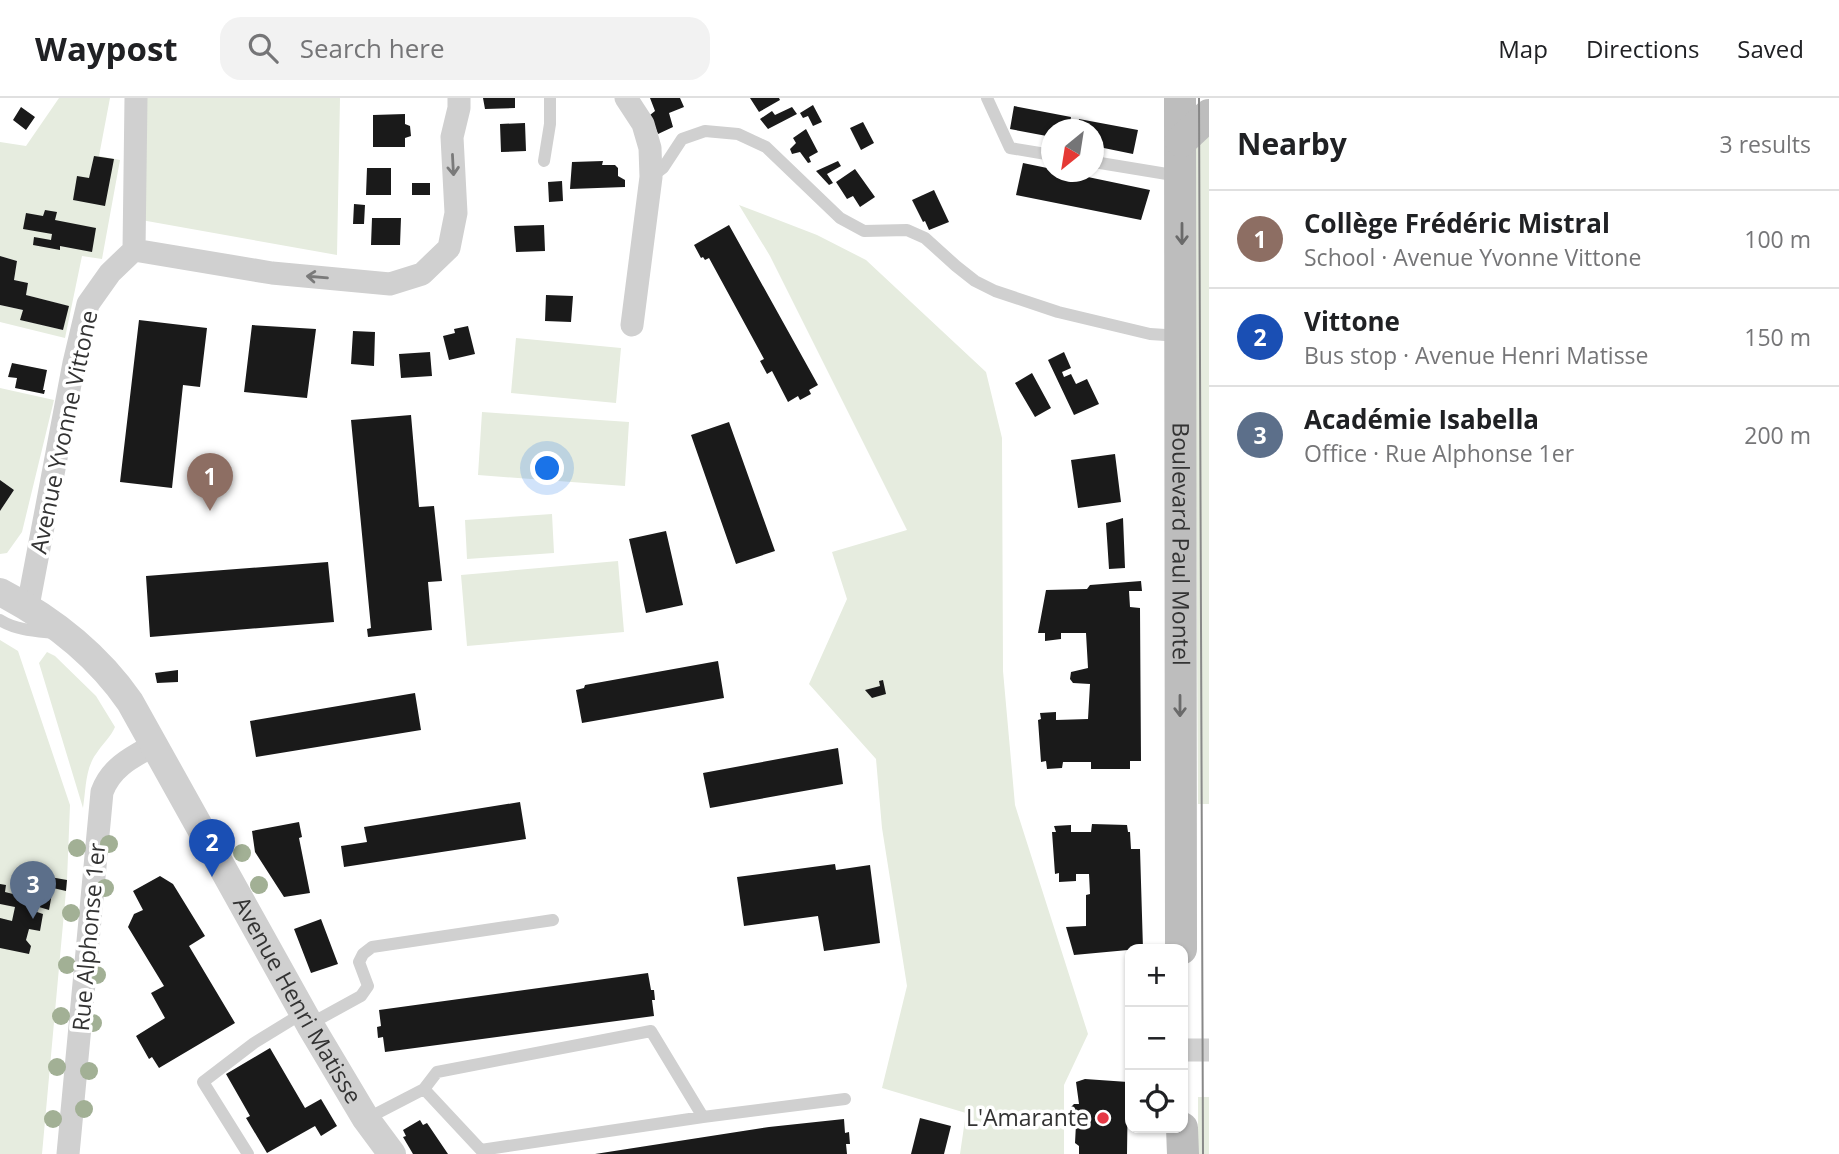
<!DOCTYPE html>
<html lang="en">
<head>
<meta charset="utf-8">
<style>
	body { margin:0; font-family:"Open Sans",sans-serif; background:#f2f2f2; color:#202124 }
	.controls { position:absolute; right:21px; bottom:21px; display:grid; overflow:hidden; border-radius:14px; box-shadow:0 2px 5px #0004 }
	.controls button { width:63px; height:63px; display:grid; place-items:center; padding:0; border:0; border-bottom:2px solid #e0e0e0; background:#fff; color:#202124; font:35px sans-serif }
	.compass { position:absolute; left:1041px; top:21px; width:63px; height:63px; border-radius:50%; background:#fff; box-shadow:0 2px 5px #0004; rotate:210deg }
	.you { position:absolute; left:548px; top:371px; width:24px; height:24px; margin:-18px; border:5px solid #fff; border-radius:50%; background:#1a73e8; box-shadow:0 0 0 10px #1a73e833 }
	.badge { display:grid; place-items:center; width:46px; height:46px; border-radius:50%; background:#0f766e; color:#fff; font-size:23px; font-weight:700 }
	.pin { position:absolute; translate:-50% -58px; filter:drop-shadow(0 2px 4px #0008) }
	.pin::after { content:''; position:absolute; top:37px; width:24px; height:21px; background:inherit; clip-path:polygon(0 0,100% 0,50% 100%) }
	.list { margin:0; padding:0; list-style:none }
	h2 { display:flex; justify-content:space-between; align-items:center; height:91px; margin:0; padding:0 28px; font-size:30px }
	h2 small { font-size:23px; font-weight:400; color:#757577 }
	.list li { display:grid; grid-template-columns:46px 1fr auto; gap:21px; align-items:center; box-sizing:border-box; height:98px; padding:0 28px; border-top:2px solid #e0e0e0 }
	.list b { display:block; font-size:26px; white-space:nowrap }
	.list p { margin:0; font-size:23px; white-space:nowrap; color:#757577 }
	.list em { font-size:23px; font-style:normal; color:#757577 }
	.icon { flex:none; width:38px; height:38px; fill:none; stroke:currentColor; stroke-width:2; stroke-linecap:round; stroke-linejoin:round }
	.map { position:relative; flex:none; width:1209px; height:1056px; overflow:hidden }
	header { display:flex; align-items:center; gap:42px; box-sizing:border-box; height:98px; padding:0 35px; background:#fff; border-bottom:2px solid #e0e0e0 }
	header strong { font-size:33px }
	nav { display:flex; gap:38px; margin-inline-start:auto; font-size:24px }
	.search { width:490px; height:63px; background:#f2f2f2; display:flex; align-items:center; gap:18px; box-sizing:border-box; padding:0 24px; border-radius:21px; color:#757577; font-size:26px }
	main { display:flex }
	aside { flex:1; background:#fff }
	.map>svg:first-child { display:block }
	.green { fill:#e6ecdf }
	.building { fill:#1a1a1a }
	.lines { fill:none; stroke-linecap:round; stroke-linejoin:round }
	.service { stroke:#d0d0d0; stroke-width:12 }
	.minor { stroke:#d0d0d0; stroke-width:23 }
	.tertiary { stroke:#d0d0d0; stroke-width:28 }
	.secondary { stroke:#bdbdbd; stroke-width:32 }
	.tram { stroke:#888; stroke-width:2 }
	.tree { fill:#a2b095 }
	.oneway { stroke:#7a7a7a }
	.oneway2 { stroke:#6a6a6a }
	.poi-dot { fill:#e63946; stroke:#fff; stroke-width:2.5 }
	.labels { text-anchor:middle; stroke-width:7; stroke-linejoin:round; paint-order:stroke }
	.street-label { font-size:23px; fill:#333; stroke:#fff }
	.poi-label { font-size:23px; fill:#333; stroke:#fff; text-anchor:end }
</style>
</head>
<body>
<header>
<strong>Waypost</strong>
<div class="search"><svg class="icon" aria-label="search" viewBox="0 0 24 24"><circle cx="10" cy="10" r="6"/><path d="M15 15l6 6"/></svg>Search here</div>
<nav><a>Map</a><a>Directions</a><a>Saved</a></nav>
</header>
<main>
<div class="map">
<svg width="1209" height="1056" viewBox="0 0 1209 1056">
	<rect width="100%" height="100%" fill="#fff"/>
	<path class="green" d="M59,0H110L99,58L120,62L102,161L82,158L65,240L0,224V207L23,212L21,222L63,232L68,208L26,197L28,185L14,182L17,163L0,158V44L26,48Z
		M145,0H340L337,157L130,120Z
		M1209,28V706H1198L1194,60L1196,49Z
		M739,107L817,137L866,162L986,274L1002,340L1003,573L1015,707L1088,936L1064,987V1056H960L966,1015L882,990L907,888L882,730L876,661L809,586L847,501L832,454L907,432L770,158Z
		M516,240L621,250L616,305L511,295Z
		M0,290L54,302L22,434L7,455L0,456V413L14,392L0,382Z
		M482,314L629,324L625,388L478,377Z
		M552,416L554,455L467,461L465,422Z
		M618,463L624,534L467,548L461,477Z
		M0,542L18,553L70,707L67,782L42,1056H0Z
		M47,554L55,558L96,598L115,629C111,639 102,646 96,656C85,671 86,692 83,710L39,565Z
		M1198,999H1209V1056H1198Z"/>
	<path class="building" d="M483,0H515V10L485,11Z
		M650,0H680L684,9L669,15L673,29L658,36L650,17L655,13Z
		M750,0H779L780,2L759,14Z
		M813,7L822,24L813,28L808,18L803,20L800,15Z
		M1014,8L1071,19L1069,32H1052V39L1010,31Z
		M21,9L35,19L26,32L13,22Z
		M792,9L797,16L768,31L760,21L772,13L775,17Z
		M405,16V26L410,28L411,38L405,40V49H373V17Z
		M1079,21L1138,32L1133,56L1094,48V32H1077Z
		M863,24L874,45L861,52L850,30Z
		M525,25L526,53L501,54L500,26Z
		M806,31L818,54L809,59L811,64L808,65L800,54L792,56L790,51L796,45L793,40Z
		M94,58L114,61L105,108L73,102L77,78L89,80Z
		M603,63L602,67H615L618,70V78L625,82V89L570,91L572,64Z
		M838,63L841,68L827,76L833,85L829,87L816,73Z
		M1023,65L1052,71V74H1064L1150,92L1141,122L1016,97Z
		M367,70H391V97H366Z
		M855,71L875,99L860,109L853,98L847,101L836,84Z
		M562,83L563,103L549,104L548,84Z
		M412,85H430V97H412Z
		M934,92L949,124L929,132L925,123L923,124L912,102Z
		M354,106L365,107L364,126H353Z
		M45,112L57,114L55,122L96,130L92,154L60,148V152L33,147L34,139L51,142L52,136L23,131L26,115L43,118Z
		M372,120H401L400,147H371Z
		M544,127L545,153L516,154L514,128Z
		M729,127L818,287L809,292L811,296L800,302L798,298L788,304L772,273L767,276L760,263L764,261L709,160L705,162L703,159L701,160L694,147Z
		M0,158L17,163L14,182L28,185L26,197L69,208L63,232L20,222L23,212L0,207Z
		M546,197L573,198L571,224L545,223Z
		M139,222L207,230L200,289L183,287L172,390L120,384Z
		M252,227L316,231L307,300L244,294Z
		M468,228L475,256L449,262L443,238L455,235L454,231Z
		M353,233L375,234L374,268L351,266Z
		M430,254L432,278L401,280L399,256Z
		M1064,254L1071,270L1062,274L1064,279L1071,276L1076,286L1087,281L1099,306L1074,317L1048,262Z
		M12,265L47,272L43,292H45L44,296L15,290L17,280L8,279Z
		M1032,275L1051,310L1035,319L1015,285Z
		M411,317L419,409L434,408L442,483L428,484L432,532L368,539L367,531L371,530L351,322Z
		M729,324L775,453L736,466L691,337Z
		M1115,356L1121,404L1078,410L1071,362Z
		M0,382L14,392L0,413Z
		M1123,420L1125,470L1109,471L1106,425Z
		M666,433L683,507L646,515L629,441Z
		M328,464L334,524L150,539L146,478Z
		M1141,483L1142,493H1129L1130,509L1140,510L1141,663H1130V671H1091V664H1063L1062,670L1047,671L1046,663L1041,664L1038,622L1041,621L1040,615L1056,614V622L1088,621L1090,586L1073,585L1070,581L1071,574L1088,570L1086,535H1061V541L1045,543V535H1038L1046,492L1087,491L1090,487Z
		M718,563L724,600L582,625L576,592L584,590L585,587Z
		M178,572V584L157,585L155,575Z
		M883,582L886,596L872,600L865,592L880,588L879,583Z
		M415,595L421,632L256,659L250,623Z
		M838,650L843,686L710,710L703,675Z
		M520,704L526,741L344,769L341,748L367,744L364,729Z
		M299,724L302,739L299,740L310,795L284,799L255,754L252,733Z
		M1092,726L1127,727L1128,734H1130L1131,751H1140L1143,851H1130V873L1126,874L1128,852L1074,857L1066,829L1086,828V797L1090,796L1089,776H1076V783L1059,784V775L1055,776L1052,734H1056L1054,728L1071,727V734H1091Z
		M835,766L836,772L870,767L880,845L824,853L818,818L744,828L737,779Z
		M22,774L67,782L66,793L53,790L49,812L39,809L37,814L43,816L40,833L29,831L26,842L31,848L29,856L0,850V820L12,823L15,809L0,806V786L6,787L5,794L17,797Z
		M160,778L173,786L205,838L189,848L235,925L159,970L152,959L149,961L136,938L165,920L151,895L164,888L128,829L134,816L143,812L133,793Z
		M321,821L338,866L311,875L294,831Z
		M648,875L651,892H654L655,902H652L654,918L385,954L383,939L378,940L377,929L381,928L379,912Z
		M270,950L305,1010L321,1001L337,1028L321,1038L315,1028L267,1055L246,1020L250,1018L226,976Z
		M1085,981L1128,984L1127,1056H1079V1048L1075,1045L1076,1026L1079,1024V1014H1073L1071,1009L1074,1006H1079L1076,984Z
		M920,1020L951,1028L944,1056H911Z
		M844,1021L845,1035L849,1034L850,1046H846L847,1056H595L769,1029Z
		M420,1022L423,1027L427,1025L448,1056H413L403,1039L406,1038L403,1032Z"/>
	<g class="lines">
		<path class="service" d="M987,0L1010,50L1052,57
			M544,63L550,26V0
			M1094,64L1179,78
			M651,79L663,70L682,41L705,33L738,36L766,49L840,120L864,133L907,132L925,140L956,168L975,183L995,193L1058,214L1150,236L1181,238
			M0,522C16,532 35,533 53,535
			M310,926L361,898L368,888L359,864L363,856L372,849L553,822
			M703,1019L845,1001
			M366,1021L424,991L437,974L651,933L703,1019L481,1052L424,991
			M248,1056L203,984L254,945L303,915"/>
		<path class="minor" d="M626,0L643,26L650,50L651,79L632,227
			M134,152L272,175L390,186L422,176L449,150L456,115L452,39L459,10V0
			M134,152L136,0
			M28,508L74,265L88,206L110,175L134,152
			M1183,952H1209
			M68,1056L102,694C111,669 132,659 154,647"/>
		<path class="tertiary" id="s1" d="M0,494C52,521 96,555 130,604L310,927L366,1021L392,1056"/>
		<g class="secondary">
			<path id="s2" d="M1180,0L1181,851"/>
			<path d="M1181,43L1209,17"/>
			<path d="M1182,1030L1183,1056"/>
		</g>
		<path class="tram" d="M1199,0L1203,1056"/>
	</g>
	<g class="tree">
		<circle cx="109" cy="746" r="9"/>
		<circle cx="77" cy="750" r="9"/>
		<circle cx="242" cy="755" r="9"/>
		<circle cx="259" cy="787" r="9"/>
		<circle cx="105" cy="790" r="9"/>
		<circle cx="71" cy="815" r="9"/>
		<circle cx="67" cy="867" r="9"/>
		<circle cx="97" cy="877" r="9"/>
		<circle cx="61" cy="918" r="9"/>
		<circle cx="93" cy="925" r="9"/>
		<circle cx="57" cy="969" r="9"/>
		<circle cx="89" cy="973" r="9"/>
		<circle cx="84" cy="1011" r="9"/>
		<circle cx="53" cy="1021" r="9"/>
	</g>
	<defs><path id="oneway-shaft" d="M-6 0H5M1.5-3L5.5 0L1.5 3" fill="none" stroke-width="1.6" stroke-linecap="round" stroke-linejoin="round" transform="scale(1.75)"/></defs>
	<g class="oneway">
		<use href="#oneway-shaft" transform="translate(453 67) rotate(87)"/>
		<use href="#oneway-shaft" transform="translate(317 179) rotate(-175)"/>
	</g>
	<g class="oneway2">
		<use href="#oneway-shaft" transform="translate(1182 136) rotate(90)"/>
		<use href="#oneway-shaft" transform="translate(1180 608) rotate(90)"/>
	</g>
	<circle class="poi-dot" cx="1103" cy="1020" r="7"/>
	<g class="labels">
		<g class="street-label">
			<text transform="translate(64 334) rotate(-78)" y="8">Avenue Yvonne Vittone</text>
			<text dy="8" stroke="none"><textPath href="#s2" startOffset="446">Boulevard Paul Montel</textPath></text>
			<text transform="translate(89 839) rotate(-85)" y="8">Rue Alphonse 1er</text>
			<text dy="8" stroke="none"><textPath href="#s1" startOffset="514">Avenue Henri Matisse</textPath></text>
		</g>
		<g class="poi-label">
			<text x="1089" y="1028">L'Amarante</text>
		</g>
	</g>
</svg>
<div class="controls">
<button>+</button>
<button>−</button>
<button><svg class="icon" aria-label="locate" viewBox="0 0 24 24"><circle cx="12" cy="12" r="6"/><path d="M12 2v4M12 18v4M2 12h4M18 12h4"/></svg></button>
</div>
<svg class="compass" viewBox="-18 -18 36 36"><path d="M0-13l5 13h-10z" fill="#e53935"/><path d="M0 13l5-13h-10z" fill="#757577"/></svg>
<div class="you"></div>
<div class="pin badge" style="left:210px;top:413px;background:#8d6e63">1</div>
<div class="pin badge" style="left:212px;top:779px;background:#1a4fb4">2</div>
<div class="pin badge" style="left:33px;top:821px;background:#5c6f8a">3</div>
</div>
<aside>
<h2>Nearby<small>3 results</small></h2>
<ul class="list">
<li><span class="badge" style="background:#8d6e63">1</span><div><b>Collège Frédéric Mistral</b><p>School · Avenue Yvonne Vittone</p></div><em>100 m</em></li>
<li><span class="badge" style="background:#1a4fb4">2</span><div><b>Vittone</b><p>Bus stop · Avenue Henri Matisse</p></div><em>150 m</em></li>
<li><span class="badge" style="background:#5c6f8a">3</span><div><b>Académie Isabella</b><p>Office · Rue Alphonse 1er</p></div><em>200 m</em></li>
</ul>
</aside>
</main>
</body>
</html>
